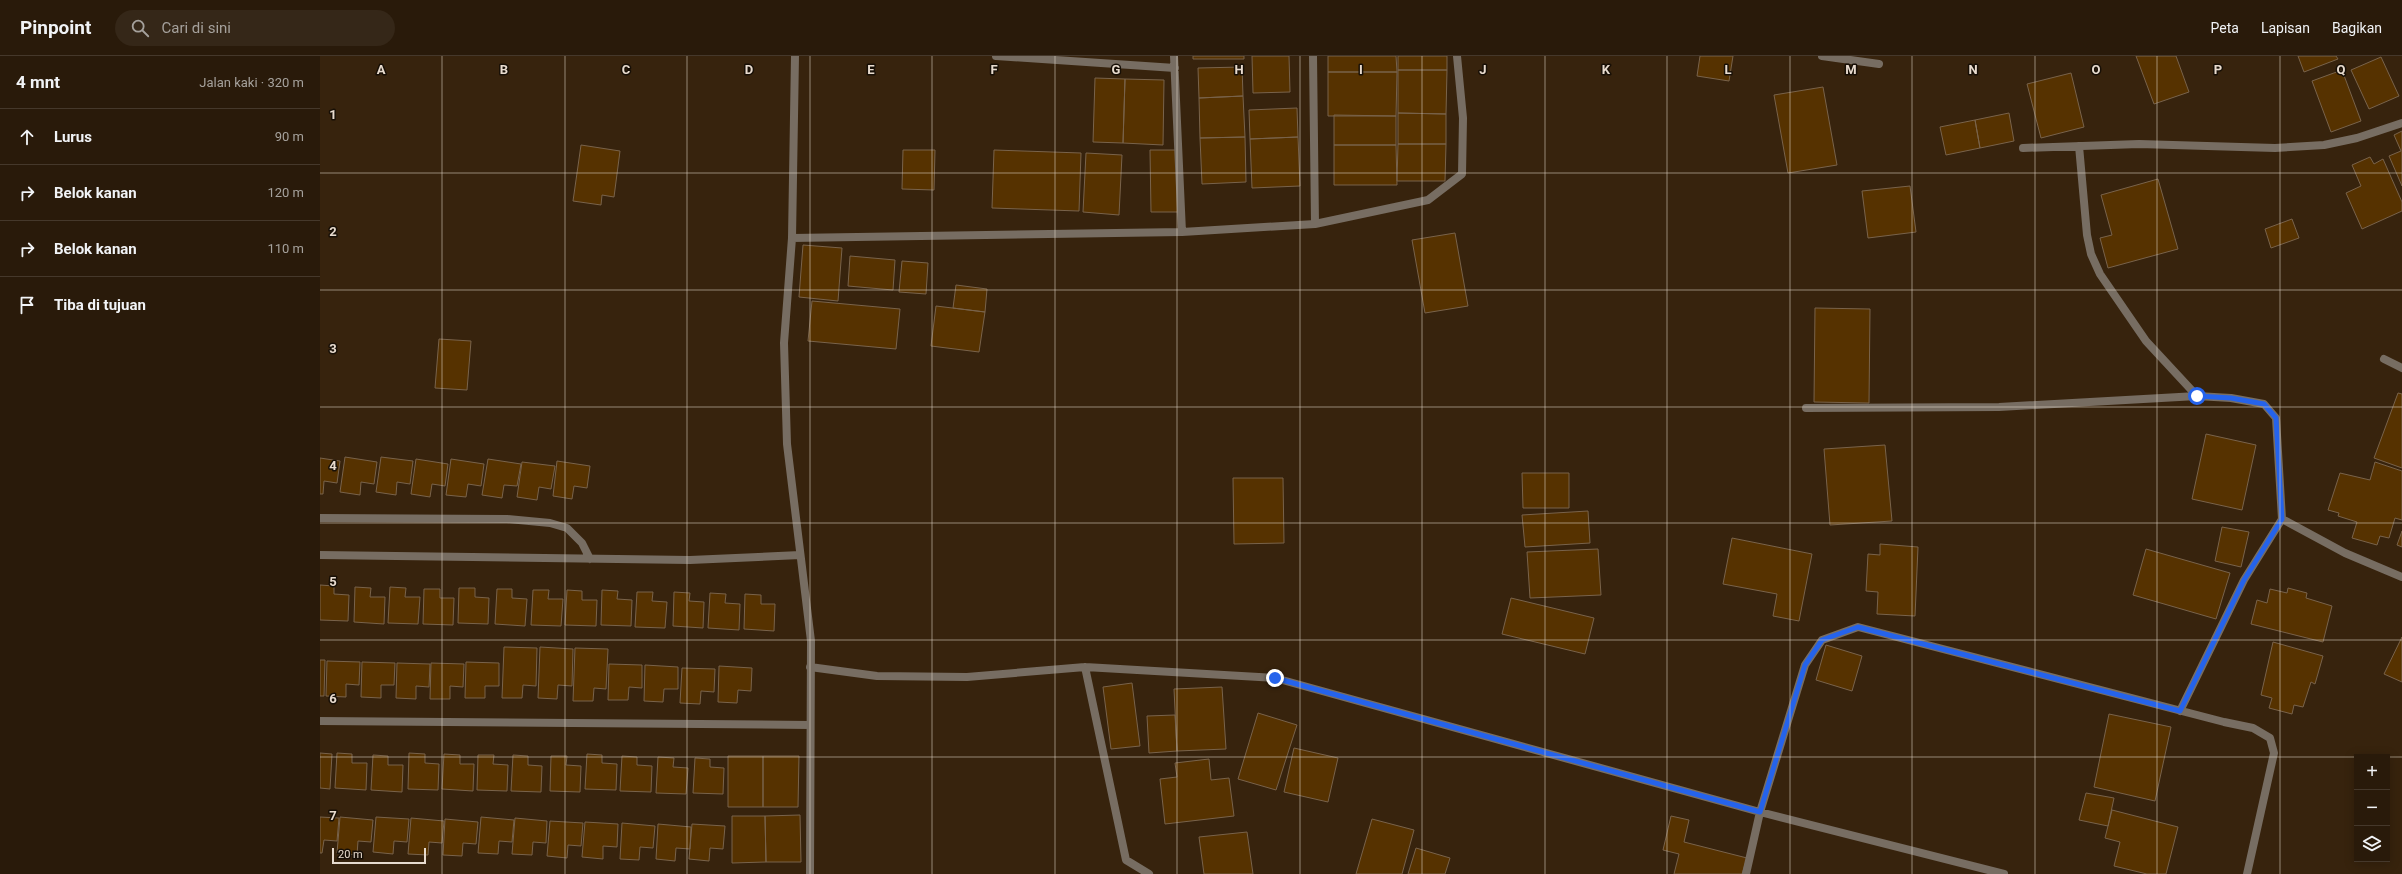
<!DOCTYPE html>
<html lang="id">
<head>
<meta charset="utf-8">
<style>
	body { margin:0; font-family:Roboto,sans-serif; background:#352718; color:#f1f3f6 }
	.controls { position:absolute; right:12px; bottom:12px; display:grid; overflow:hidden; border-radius:0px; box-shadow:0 2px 10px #0003 }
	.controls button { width:36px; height:36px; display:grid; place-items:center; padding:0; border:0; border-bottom:1px solid #45382b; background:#291a0a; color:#f1f3f6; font:20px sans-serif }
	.scale { position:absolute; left:12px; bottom:10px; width:94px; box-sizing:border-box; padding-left:4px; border:2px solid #e8dbce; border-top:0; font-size:11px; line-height:14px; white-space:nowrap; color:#e8dbce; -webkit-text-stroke:3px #170f06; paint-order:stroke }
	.stop { position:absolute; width:12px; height:12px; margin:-9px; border:3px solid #2563eb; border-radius:50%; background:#fff }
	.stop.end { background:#2563eb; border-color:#fff; box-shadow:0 1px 4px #0008 }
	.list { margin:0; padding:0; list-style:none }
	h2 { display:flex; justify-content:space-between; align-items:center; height:52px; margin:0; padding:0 16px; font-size:17px }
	h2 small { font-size:13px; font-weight:400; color:#a5a19c }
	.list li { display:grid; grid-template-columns:26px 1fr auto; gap:12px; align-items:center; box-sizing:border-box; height:56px; padding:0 16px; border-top:1px solid #45382b }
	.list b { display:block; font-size:15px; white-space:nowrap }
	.list em { font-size:13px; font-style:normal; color:#a5a19c }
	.icon { flex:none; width:22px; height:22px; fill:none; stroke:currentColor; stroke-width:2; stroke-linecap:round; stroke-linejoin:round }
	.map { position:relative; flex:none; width:2082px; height:818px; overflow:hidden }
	header { display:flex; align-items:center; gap:24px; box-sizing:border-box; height:56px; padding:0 20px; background:#291a0a; border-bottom:1px solid #45382b }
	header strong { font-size:19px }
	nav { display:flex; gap:22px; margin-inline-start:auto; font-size:14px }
	.search { width:280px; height:36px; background:#352718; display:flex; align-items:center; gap:10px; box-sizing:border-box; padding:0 14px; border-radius:22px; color:#a5a19c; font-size:15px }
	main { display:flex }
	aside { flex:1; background:#291a0a }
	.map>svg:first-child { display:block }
	.building { fill:#563200; stroke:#79634b }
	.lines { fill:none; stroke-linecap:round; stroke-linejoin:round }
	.minor { stroke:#776d62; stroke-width:8 }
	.route { stroke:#2563eb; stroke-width:5 }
	.grid { fill:none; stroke:#e8dbce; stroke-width:1; stroke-opacity:0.55 }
	.grid-label { font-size:13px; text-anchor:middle; font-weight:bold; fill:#e8dbce; stroke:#170f06; stroke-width:3; stroke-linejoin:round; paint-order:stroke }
</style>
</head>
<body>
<header>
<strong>Pinpoint</strong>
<div class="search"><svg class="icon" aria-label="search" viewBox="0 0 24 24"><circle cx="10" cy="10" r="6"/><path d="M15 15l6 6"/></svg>Cari di sini</div>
<nav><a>Peta</a><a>Lapisan</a><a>Bagikan</a></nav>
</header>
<main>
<aside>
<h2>4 mnt<small>Jalan kaki · 320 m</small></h2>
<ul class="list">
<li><svg class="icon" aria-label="ahead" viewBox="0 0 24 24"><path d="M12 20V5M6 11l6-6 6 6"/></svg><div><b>Lurus</b></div><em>90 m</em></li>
<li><svg class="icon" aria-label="right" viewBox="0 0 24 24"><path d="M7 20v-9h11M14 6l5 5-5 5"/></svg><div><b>Belok kanan</b></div><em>120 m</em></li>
<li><svg class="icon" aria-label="right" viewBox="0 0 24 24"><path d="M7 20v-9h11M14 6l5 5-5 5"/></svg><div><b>Belok kanan</b></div><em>110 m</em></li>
<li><svg class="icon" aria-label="arrive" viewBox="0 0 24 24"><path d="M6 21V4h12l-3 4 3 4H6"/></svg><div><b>Tiba di tujuan</b></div></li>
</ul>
</aside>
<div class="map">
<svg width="2082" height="818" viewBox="0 0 2082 818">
	<rect width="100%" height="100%" fill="#37230d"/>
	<path class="building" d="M873,0H924V3H873Z
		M932,0H969L970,36L933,37Z
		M1008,0H1076L1077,16H1008Z
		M1078,0H1127V14H1078Z
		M1380,0H1413L1409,25L1377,20Z
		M1816,0H1856L1869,36L1834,48Z
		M1978,0H2016L2018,3L1984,16Z
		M2061,1L2079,40L2049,53L2031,14Z
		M922,11L923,40L879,42L878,12Z
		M1078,14H1127L1126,58L1078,57Z
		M2022,14L2041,65L2011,76L1992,25Z
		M1008,16H1077L1076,60H1008Z
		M1751,17L1764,71L1721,82L1707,28Z
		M775,22L805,23L803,87L773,86Z
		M805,23L844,24L843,89L803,87Z
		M1503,31L1517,109L1468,117L1454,39Z
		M923,40L925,81L880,82L879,42Z
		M977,52L978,81L930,83L929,54Z
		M1078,57L1126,58V88H1078Z
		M1689,57L1694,85L1660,92L1655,64Z
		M1014,59L1076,60V89H1014Z
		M1655,64L1660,92L1626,99L1620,71Z
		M2082,75V130L2069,100L2081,95L2074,79Z
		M925,81L926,126L882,128L880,82Z
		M978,81L980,130L932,132L930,83Z
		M1078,88H1126L1125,125H1077Z
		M261,89L300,95L294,141L282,139L281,149L253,145Z
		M1014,89H1076L1077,129H1014Z
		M583,94H615L614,134L582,133Z
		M674,94L761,97L759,155L672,152Z
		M830,94H858L859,156H831Z
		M766,97L802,99L799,159L763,156Z
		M2050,101L2054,108L2063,103L2082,146V155L2042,173L2026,137L2041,130L2032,109Z
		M1838,123L1858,193L1788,212L1780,182L1792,179L1781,139Z
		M1590,130L1596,176L1548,182L1542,135Z
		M1972,163L1979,182L1951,192L1945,173Z
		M1135,177L1148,250L1105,257L1092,184Z
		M483,189L522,192L518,245L479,241Z
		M530,200L575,204L573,234L528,230Z
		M582,205L608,207L606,238L579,236Z
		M636,229L667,233L665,256L633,252Z
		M492,245L580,253L576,293L488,285Z
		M616,250L665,256L659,296L611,290Z
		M1495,252L1550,253L1549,347L1494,346Z
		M119,283L151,285L147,334L115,332Z
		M2078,337L2082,338V412L2054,402Z
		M1886,378L1936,389L1922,454L1872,443Z
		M1565,389L1572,465L1510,469L1504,393Z
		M25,401L57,406L54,428L41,426L40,439L20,436Z
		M61,401L93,405L90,428L77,426L76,439L56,436Z
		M0,402L20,405L17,427L4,425L3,438H0Z
		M96,403L128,408L125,430L112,428L110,441L91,438Z
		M131,403L164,408L161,430L148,428L146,441L126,439Z
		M168,403L201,408L197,430L184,429L182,442L162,439Z
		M237,405L270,410L267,432L254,430L252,443L233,440Z
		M202,406L235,410L231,433L219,431L217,444L197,441Z
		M2055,406L2082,415V464L2075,462L2069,482L2060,480L2057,489L2032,482L2037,466L2018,460L2019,457L2008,454L2020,417L2050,424Z
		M1202,417H1249V452H1203Z
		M913,422H963L964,487L914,488Z
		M1268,455L1270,487L1205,491L1202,459Z
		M1902,471L1929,476L1921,511L1895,505Z
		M2082,475V491L2077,489Z
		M1412,482L1492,498L1479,565L1453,560L1457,538L1403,528Z
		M1560,488L1598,491L1595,560L1557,558L1558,536L1546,535L1548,498L1560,499Z
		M1278,493L1281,539L1210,542L1207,496Z
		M1826,493L1910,517L1896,563L1813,539Z
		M0,529L14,530V538L29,539L28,565L0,564Z
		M35,531L51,532L50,541H65L64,568L34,566Z
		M70,531L86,532L85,541H100L98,568L68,567Z
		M139,532H155V541L169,542L168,568L138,567Z
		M1968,532L1987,537L1986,542L2012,550L2003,586L1931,568L1937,544L1947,547L1950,533L1967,537Z
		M104,533H120V542H134L133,569L103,568Z
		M177,533H192V542L207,543L205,570L175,568Z
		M213,534H229L228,543H243L241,570L211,569Z
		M247,534L262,535V544H277L276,570L245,569Z
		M282,534L298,535L297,543L312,544L311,570L281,569Z
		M317,536H333L332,545L347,546L345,572L315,571Z
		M354,536L370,537L369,545L384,546L383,572L353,570Z
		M390,537L406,538L405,547L420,548L419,574L388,572Z
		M425,538L441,539V548H455L454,575L424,573Z
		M1191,542L1274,562L1265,598L1182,578Z
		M2082,581V626L2064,618Z
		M1953,586L2003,600L1995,628L1991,626L1983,651L1974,649L1972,658L1949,652L1952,642L1941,639Z
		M1506,589L1542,600L1532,635L1496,624Z
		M184,591L217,592L216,630L203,629L202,642H182Z
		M220,591L253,593L252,630L238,629L237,643L218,642Z
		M255,592L288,593L286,633L274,632L273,645H253Z
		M0,604H5L4,640H0Z
		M7,605L40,606L39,629L26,628V641L6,640Z
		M42,606L75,607L74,629H61V642L41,641Z
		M146,606L179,607V630H165V642H145Z
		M77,607L110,608L109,631L96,630V643L76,642Z
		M111,607L144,608L143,631L130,630V643H110Z
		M289,608L322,609V632L309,631L308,644H288Z
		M325,609L358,611V633H344L343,646L324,645Z
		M399,610L432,612L431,635L418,634L417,647L398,646Z
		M362,612L395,613L394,636L381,635L380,648L360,647Z
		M812,627L820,690L791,693L783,631Z
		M902,631L906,693L857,695L854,633Z
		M938,657L977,669L956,734L918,723Z
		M1789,658L1851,671L1835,745L1774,731Z
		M855,659L857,695L829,697L827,660Z
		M974,692L1018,702L1008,746L964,736Z
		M0,697L12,698L10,733L0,732Z
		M17,697L32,698V707H47L46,734L15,732Z
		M89,697L105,698V707L119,708L118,734L88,733Z
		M124,698L140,699V708H154L153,735L122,733Z
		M267,698L282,699V707L297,708L296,734L265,733Z
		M53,699L68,700V709H83L82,736L51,734Z
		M158,699H174L173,708L188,709L187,735L157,734Z
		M193,699L208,700V709L222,710L221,736L191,735Z
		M231,700H247L246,709L261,710L260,736L230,735Z
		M302,700L317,701V709L332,710L331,736L300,735Z
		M408,700H443V751H408Z
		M443,700H479L478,751H443Z
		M338,701L354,702L353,711L368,712L366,738L336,737Z
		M375,702L390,703V711L404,712L403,738L373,737Z
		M889,703L891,724L909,722L914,760L845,768L840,723L857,721L855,707Z
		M1766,737L1794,742L1788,770L1759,764Z
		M1792,754L1858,771L1846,818H1827L1794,810L1800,786L1785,782Z
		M480,759L481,806H446L445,760Z
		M412,760H445L446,806L412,807Z
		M1351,760L1369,764L1364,786L1427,802L1422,818H1354L1359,798L1343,794Z
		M0,761L19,762L17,785L4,784L2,797H0Z
		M20,761L53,764L51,786L38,785L37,799L17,797Z
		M56,761L89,763L87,786L74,785L73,798L53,796Z
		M161,761L194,764L192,786L179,785L178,798L158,797Z
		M91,762L124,765L122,787L109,786L108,799L88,798Z
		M195,762L227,765L226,787L213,786L212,799L192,798Z
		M125,763L158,766L156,788L143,787L142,800L123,799Z
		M1052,763L1094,774L1082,818H1036Z
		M230,765L263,767L261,790L248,789L247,802L227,800Z
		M265,766L298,768L297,791L283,790V803L262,801Z
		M302,767L335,770L333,792L320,791L319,804L300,803Z
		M338,768L371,771L370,793L356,792L355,805L336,803Z
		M372,768L405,770L403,793L390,792L389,805L369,803Z
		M927,776L933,818H884L879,781Z
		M1096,792L1130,802L1125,818H1088Z"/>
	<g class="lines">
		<path class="minor" d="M475,0L472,182L464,287L467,388L491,585L490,818
			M676,0L855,12
			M854,0L862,176L995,168L1108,144L1142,118L1143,62L1137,0
			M993,0L995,168
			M1502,0L1559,8
			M1759,90L1767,179L1771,198L1780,218L1826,285L1877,340
			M1703,92L1819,88L1955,92L2004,89L2037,82L2082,67
			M472,182L862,176
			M2064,303L2082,312
			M1486,352L1679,351L1877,340L1911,342L1944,348L1956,362L1962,463L2025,497L2082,521
			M0,462L187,463L230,467L247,472L262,487L270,503
			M0,499L370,504L480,499
			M490,611L557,620L647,621L765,611L955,622L1440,756L1684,818
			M765,611L806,804L829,818
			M1860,655L1924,524L1962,463
			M0,665L490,669
			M1426,818L1440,756L1485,609L1502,584L1538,571L1904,666L1933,672L1950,682L1954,697L1927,818"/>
	</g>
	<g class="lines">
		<path class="route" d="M955,622L1440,756L1485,609L1502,584L1538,571L1860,655L1924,524L1962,463L1956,362L1944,348L1911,342L1877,340"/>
	</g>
	<path class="grid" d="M122,0V818M245,0V818M367,0V818M490,0V818M612,0V818M735,0V818M857,0V818M980,0V818M1102,0V818M1225,0V818M1347,0V818M1470,0V818M1592,0V818M1715,0V818M1837,0V818M1960,0V818M0,117H2082M0,234H2082M0,351H2082M0,467H2082M0,584H2082M0,701H2037M2067,701H2082"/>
	<g class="grid-label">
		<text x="61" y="18">A</text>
		<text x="184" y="18">B</text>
		<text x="306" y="18">C</text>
		<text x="429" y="18">D</text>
		<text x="551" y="18">E</text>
		<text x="674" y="18">F</text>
		<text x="796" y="18">G</text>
		<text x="919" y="18">H</text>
		<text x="1041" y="18">I</text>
		<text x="1163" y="18">J</text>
		<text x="1286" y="18">K</text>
		<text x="1408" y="18">L</text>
		<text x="1531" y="18">M</text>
		<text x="1653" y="18">N</text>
		<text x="1776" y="18">O</text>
		<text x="1898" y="18">P</text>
		<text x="2021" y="18">Q</text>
		<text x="13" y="63">1</text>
		<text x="13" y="180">2</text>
		<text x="13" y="297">3</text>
		<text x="13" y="414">4</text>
		<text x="13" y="530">5</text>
		<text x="13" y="647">6</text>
		<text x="13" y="764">7</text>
	</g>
</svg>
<div class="controls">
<button>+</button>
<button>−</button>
<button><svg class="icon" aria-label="layers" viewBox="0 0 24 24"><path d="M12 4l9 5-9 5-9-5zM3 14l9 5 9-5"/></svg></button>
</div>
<div class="scale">20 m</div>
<div class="stop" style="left:1877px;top:340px"></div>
<div class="stop end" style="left:955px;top:622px"></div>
</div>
</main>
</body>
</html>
